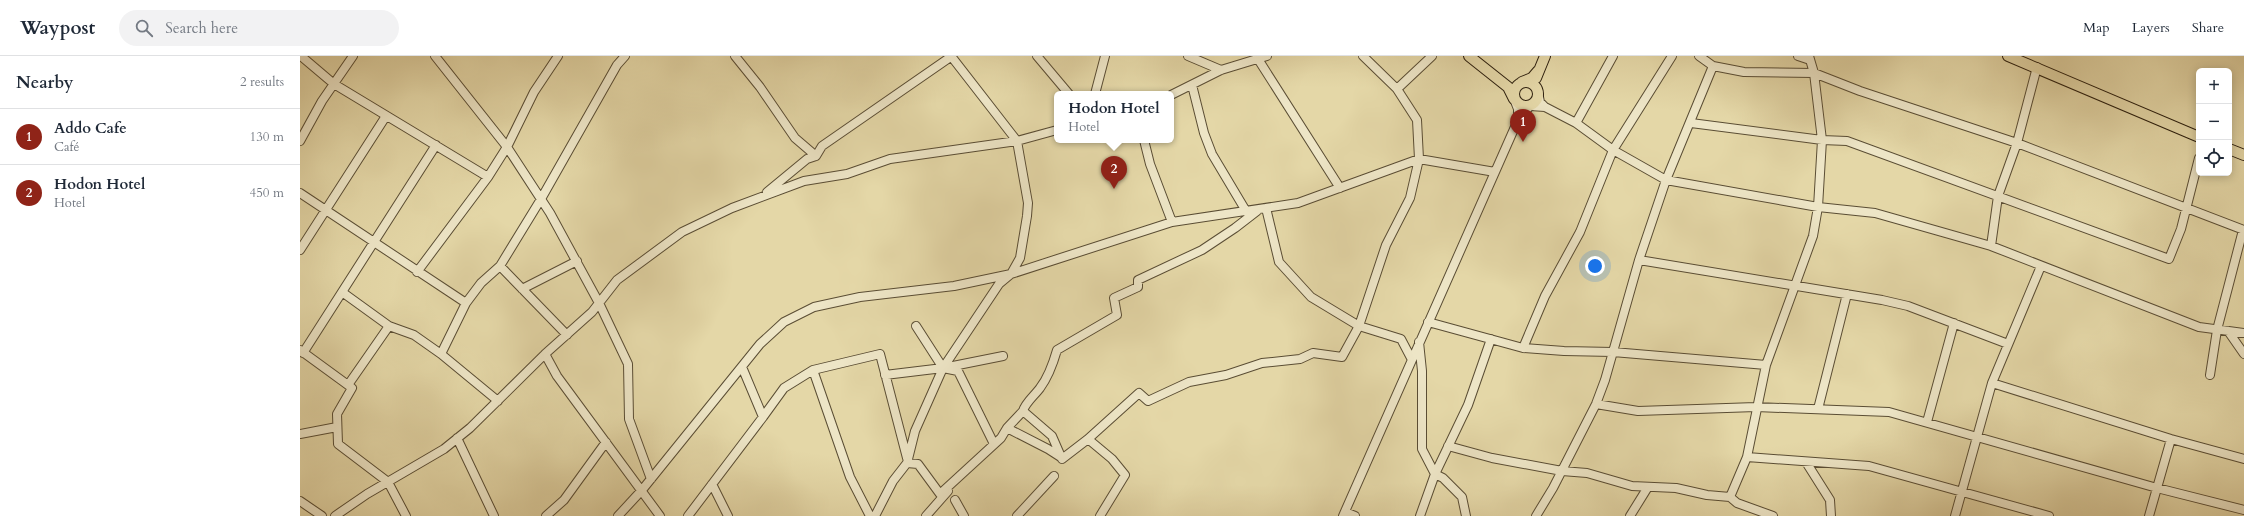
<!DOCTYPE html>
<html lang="en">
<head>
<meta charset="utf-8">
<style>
	body { margin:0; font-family:Cardo,serif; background:#f2f2f3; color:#1f2937 }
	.controls { position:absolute; right:12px; top:12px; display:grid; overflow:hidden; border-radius:6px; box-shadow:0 2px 10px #0003 }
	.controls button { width:36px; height:36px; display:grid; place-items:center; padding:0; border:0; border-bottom:1px solid #e0e1e3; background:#fff; color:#1f2937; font:20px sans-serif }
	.you { position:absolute; left:1295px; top:210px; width:14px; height:14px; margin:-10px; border:3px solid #fff; border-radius:50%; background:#1a73e8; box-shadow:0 0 0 6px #1a73e833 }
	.badge { display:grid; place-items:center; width:26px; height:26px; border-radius:50%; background:#8f2418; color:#fff; font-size:13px; font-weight:700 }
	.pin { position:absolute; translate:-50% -33px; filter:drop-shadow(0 1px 2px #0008) }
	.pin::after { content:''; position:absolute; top:21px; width:14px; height:12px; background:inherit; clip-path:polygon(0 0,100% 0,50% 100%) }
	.popup { position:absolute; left:754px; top:35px; width:120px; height:52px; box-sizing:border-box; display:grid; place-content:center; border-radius:6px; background:#fff; filter:drop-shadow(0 1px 3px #0005); font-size:13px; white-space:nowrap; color:#747a83 }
	.popup b { font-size:15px; color:#1f2937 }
	.popup::after { content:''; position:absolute; left:50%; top:100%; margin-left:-8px; border:8px solid transparent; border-top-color:#fff }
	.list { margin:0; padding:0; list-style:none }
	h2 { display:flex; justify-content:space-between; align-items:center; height:52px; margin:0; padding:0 16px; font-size:17px }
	h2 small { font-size:13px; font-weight:400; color:#747a83 }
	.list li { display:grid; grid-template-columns:26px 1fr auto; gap:12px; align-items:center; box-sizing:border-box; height:56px; padding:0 16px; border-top:1px solid #e0e1e3 }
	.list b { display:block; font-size:15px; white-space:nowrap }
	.list p { margin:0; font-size:13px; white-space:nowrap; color:#747a83 }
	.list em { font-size:13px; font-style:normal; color:#747a83 }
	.icon { flex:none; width:22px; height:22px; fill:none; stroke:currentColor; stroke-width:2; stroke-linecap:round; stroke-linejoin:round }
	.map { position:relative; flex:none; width:1944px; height:460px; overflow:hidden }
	header { display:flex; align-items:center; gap:24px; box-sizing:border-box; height:56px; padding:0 20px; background:#fff; border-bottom:1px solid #e0e1e3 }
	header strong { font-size:19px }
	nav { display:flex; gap:22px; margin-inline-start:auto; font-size:14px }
	.search { width:280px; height:36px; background:#f2f2f3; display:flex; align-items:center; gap:10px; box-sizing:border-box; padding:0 14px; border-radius:22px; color:#747a83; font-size:15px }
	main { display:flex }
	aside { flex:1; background:#fff }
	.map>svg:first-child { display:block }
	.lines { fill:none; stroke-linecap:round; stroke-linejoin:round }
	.minor-casing { stroke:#5a4d34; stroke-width:10 }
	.major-casing { stroke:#2c1f0e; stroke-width:12 }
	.minor { stroke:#ede5c6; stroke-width:8 }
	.major { stroke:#e4d7a7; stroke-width:10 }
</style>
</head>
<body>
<header>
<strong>Waypost</strong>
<div class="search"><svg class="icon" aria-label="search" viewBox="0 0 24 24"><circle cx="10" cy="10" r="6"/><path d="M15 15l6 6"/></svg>Search here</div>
<nav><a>Map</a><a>Layers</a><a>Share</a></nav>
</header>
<main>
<aside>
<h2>Nearby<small>2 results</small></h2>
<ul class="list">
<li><span class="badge">1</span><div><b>Addo Cafe</b><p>Café</p></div><em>130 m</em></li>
<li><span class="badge">2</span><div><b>Hodon Hotel</b><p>Hotel</p></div><em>450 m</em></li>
</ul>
</aside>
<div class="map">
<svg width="1944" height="460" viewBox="0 0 1944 460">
	<rect width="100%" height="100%" fill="#e4d7a7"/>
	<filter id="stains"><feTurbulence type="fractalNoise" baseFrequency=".005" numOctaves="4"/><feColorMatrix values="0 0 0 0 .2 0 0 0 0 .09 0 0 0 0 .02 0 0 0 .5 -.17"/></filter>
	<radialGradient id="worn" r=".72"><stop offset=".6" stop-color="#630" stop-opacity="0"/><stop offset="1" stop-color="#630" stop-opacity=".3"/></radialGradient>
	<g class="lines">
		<g class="minor-casing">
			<path id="minor" d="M1,0L34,28L188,121
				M135,0L207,91L250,157L299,247L328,308L329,363L351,423
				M435,0L460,31L495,82L516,100
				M737,0L769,38
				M888,0L921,14
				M1399,0L1413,10L1444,16L1514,17L1560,35L1717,87L1944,174
				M1498,0L1510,4
				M958,3L1040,132
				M892,29L904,77L912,98L946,155
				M1097,33L1132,0
				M1238,36L1240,46L1245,51
				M795,38L805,0
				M871,39L921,14L967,0
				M1214,43L1218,53V63
				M1276,67L1313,0
				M1391,67L1522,84L1547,85L1869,203L1881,173L1899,102
				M844,84L850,108L872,166
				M0,85L22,45L53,0
				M467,136L507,103L516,100L522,90L652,0
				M0,137L166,247
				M966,152L979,206L1011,241L1059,270L1086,189L1110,142L1119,103L1117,64L1097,33L1063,0
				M1691,190L1698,140L1717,87L1737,11
				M0,194L86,60
				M1339,204L1582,244L1608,250L1708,288
				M200,210L267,279
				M117,216L188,121L207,91L234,36L258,0
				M222,233L277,205
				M42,236L89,270L114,279L141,298L198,345
				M1128,266L1223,292L1264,295L1313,296L1466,309
				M616,270L643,312L658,315L694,388
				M1928,275L1944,298
				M1119,286L1122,315V393L1135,418L1120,460
				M1223,292L1245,240L1280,176L1313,94L1372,0
				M0,294L52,332L37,358L38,388L88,426L106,460
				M3,297L136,89
				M141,298L166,247L181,227L200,210L241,143L317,9L325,0
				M245,298L257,320L360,460
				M513,314L550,421L570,460
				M585,319L643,312L703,300
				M1910,319L1917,274L1943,174
				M1692,327L1871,383L1944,403
				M48,329L89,270
				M1296,348L1338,355L1456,351L1589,356L1857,432L1944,454
				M1518,353L1547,238
				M463,361L484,332L513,314L580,298L607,402
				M1627,366L1654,267
				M707,372L723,355
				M0,378L37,371
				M157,382L194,460
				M788,383L762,403L752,380L723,355C725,347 735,339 740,332C749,320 753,308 757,294L817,259L814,242L838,231V224L902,194L935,172L957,155
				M1148,390L1192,402L1262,415L1287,417L1332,430L1376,432L1407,439L1430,441
				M1447,401L1569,410L1749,460
				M1506,406L1530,444L1531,460
				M607,407L618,408L640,438L701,382L707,372L748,393L762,402
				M412,428L428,460
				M655,444L664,460
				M0,445L22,460
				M1045,456L1055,460
				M35,460L67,438L144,393L170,372L245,298L292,256L317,224L382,176L432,152L504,125L547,118L590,103L717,85L757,74
				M246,460L264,444L306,386
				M318,460L342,434L460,288L484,266L514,251L560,241L654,230L711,218L872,166L998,147L1119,103L1195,116
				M388,460L463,361L442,311
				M575,460L593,425L607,407L615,375L643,312L699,228L711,218L720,202L727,160L728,147L717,85L651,0
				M626,460L648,435
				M717,460L754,420
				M800,460L825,419L812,403L788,383L839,337L848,345L889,326L926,319L962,307L1000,303L1013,297L1042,301L1059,270L1101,283L1111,302
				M1043,460L1218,64L1230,50L1245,51L1276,67L1313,94L1366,124L1518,151L1575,157L1691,190L1899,271L1944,277
				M1166,460L1162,441L1143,422L1135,418L1168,349L1191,283
				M1236,460L1253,432L1296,348L1305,324L1339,204L1366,124L1413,10
				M1330,460L1348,431
				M1473,460L1437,447L1430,441L1447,401L1466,309L1513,180L1518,151L1522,84L1514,17L1509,0
				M1655,460L1692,327L1741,210
				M1849,460L1871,383"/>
		</g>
		<g class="major-casing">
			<path id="major" d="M1169,0L1208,31L1214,43
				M1708,0L1899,81
				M1236,22L1245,0
				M1214 38a12 12 0 1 1 24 0a12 12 0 1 1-24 0Z
				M1222,26L1232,22L1238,15
				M1929,93L1944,99"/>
		</g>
		<use href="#minor" class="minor"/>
		<use href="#major" class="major"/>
	</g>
	<rect width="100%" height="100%" filter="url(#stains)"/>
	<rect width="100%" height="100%" fill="url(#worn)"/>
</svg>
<div class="controls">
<button>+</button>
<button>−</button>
<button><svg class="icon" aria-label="locate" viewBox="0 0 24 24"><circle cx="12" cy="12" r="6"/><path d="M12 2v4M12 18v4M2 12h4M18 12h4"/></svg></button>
</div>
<div class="you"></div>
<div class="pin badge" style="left:1223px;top:86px">1</div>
<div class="pin badge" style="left:814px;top:133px">2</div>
<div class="popup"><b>Hodon Hotel</b>Hotel</div>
</div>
</main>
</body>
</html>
